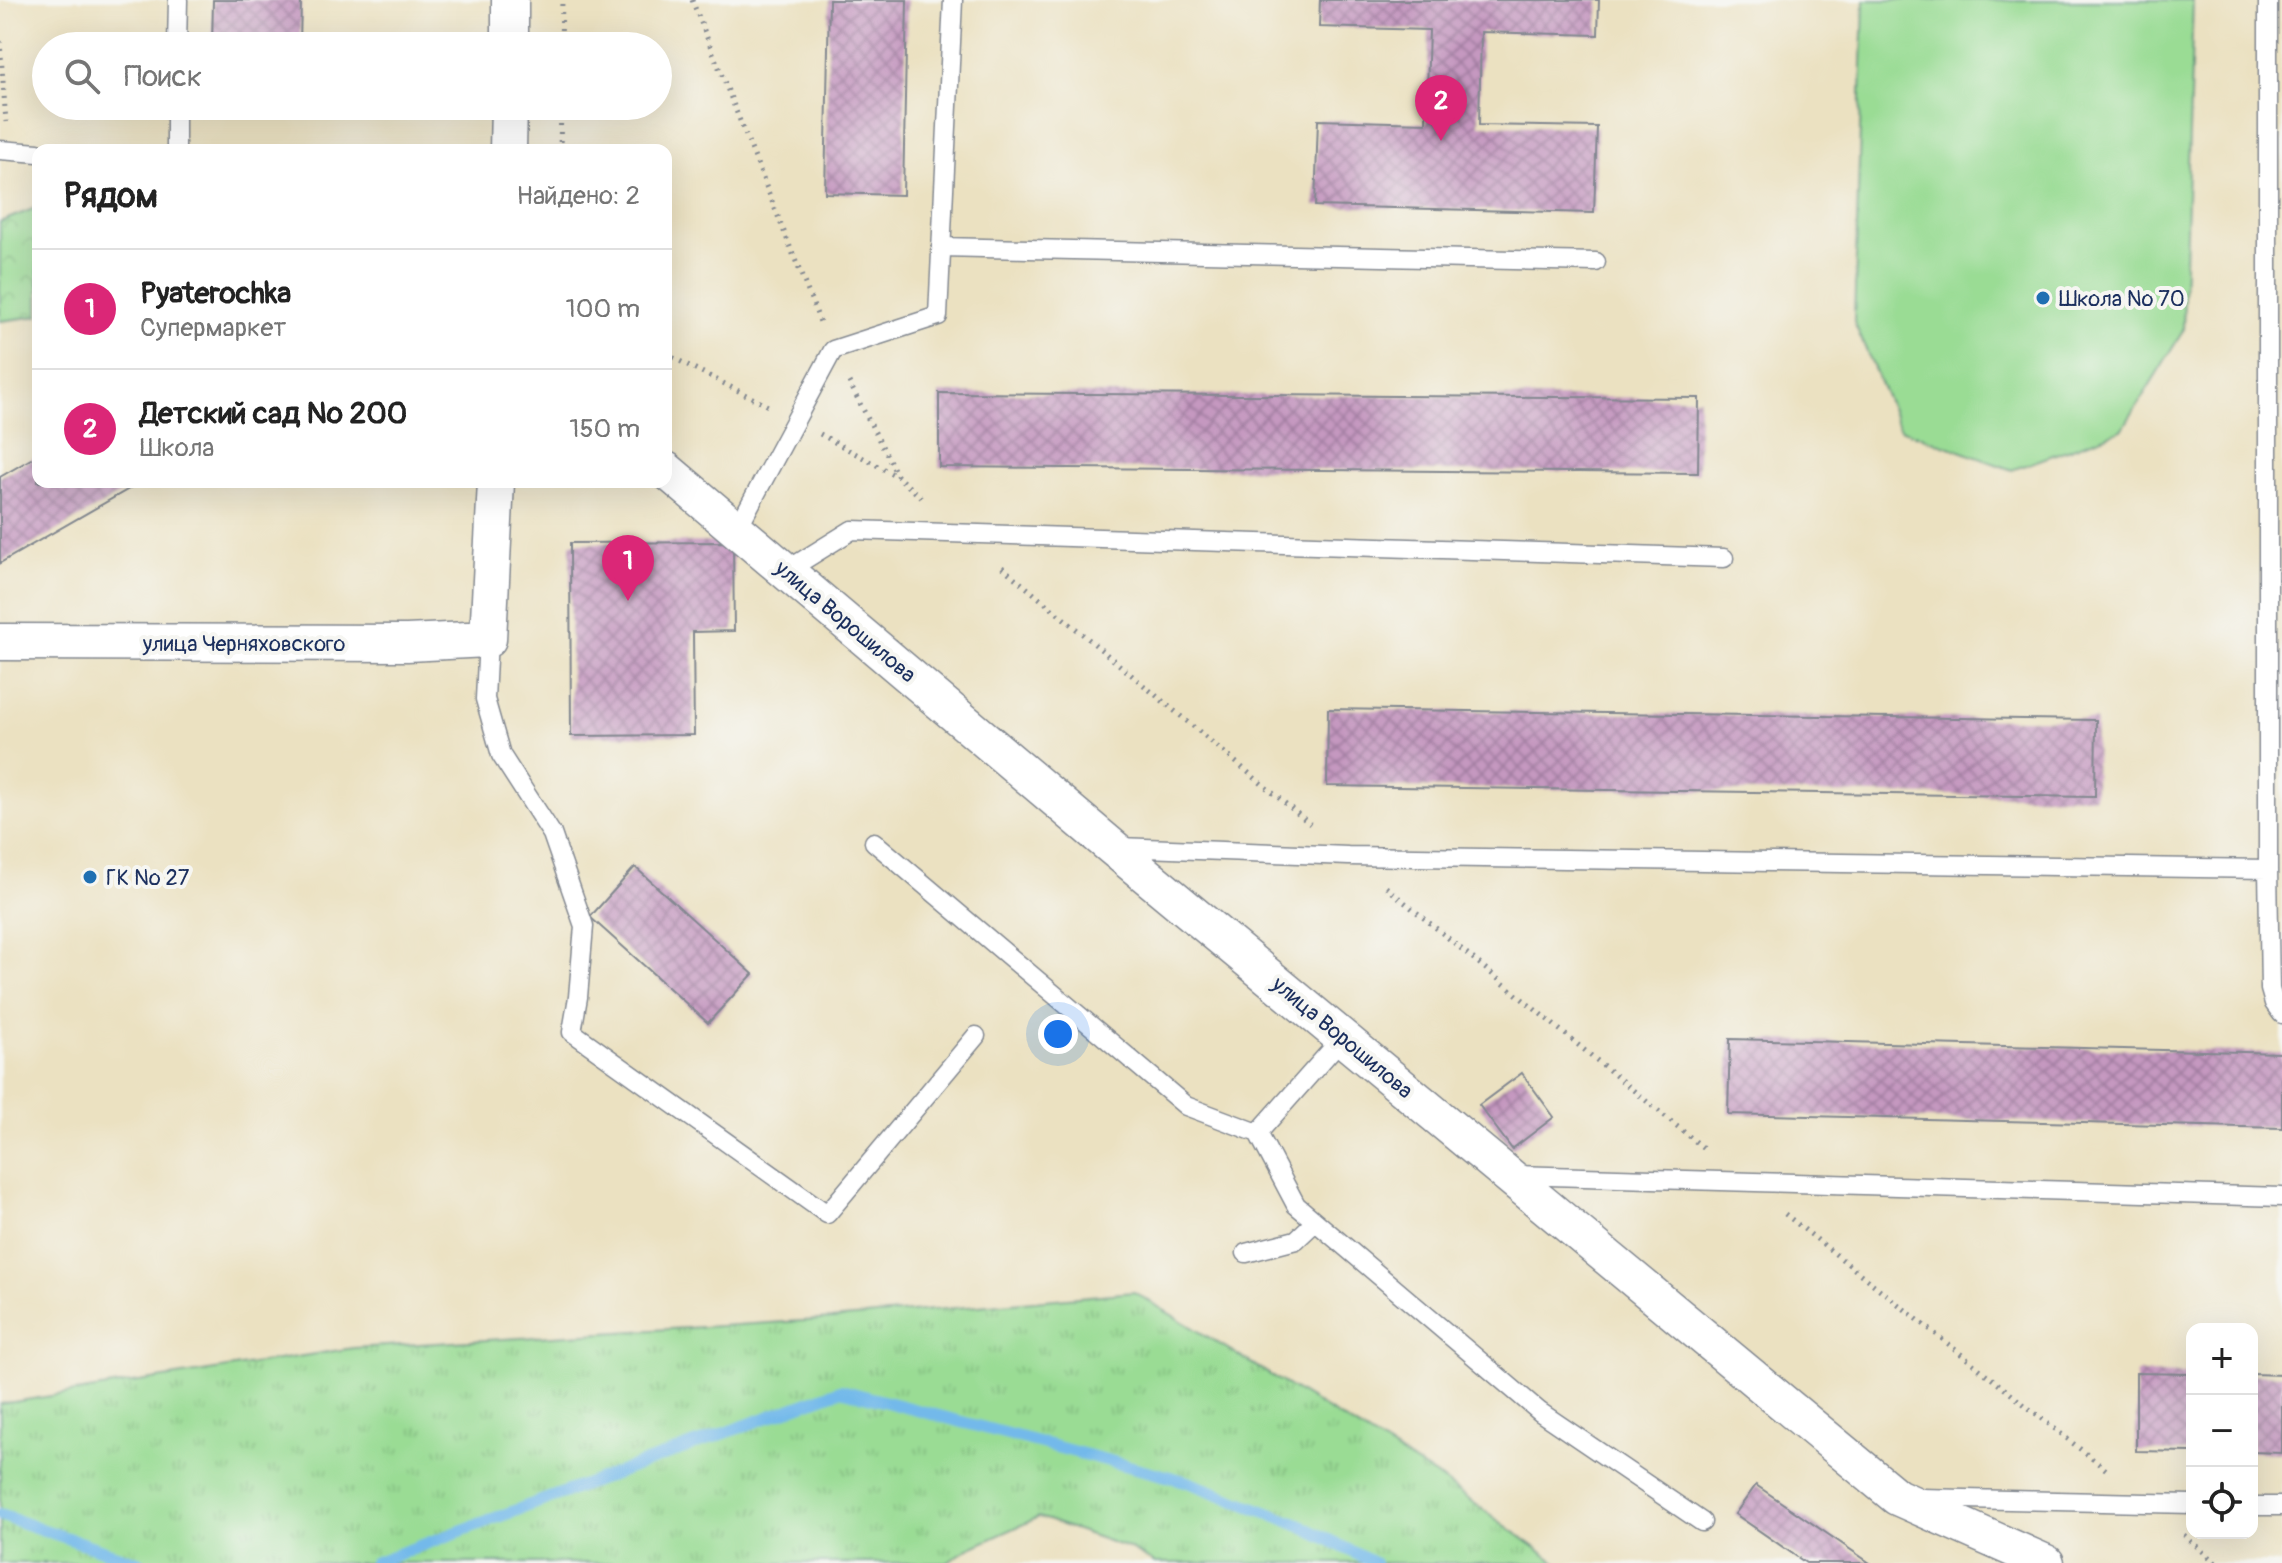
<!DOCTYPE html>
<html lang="ru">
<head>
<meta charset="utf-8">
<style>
	body { margin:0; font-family:Pangolin,sans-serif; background:#f6f6f6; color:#222 }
	.controls { position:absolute; right:24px; bottom:24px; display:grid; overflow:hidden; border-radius:16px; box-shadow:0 8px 32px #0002 }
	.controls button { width:72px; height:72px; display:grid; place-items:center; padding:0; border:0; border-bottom:2px solid #e0e0e0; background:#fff; color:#222; font:40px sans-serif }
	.you { position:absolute; left:1058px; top:1034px; width:28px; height:28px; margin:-20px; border:6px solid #fff; border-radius:50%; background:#1a73e8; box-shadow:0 0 0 12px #1a73e833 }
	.badge { display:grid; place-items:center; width:52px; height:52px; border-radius:50%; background:#db2777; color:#fff; font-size:26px; font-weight:700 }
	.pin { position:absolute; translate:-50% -66px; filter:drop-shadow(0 2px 4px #0008) }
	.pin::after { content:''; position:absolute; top:42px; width:28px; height:24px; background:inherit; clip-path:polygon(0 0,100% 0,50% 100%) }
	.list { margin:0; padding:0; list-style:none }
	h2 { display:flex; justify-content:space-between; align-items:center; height:104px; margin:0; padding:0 32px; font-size:34px }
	h2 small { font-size:26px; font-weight:400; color:#767676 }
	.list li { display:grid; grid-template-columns:52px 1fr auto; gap:24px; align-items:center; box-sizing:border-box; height:120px; padding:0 32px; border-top:2px solid #e0e0e0 }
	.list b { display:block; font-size:30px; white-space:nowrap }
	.list p { margin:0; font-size:26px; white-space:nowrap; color:#767676 }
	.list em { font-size:26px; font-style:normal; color:#767676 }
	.icon { flex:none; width:44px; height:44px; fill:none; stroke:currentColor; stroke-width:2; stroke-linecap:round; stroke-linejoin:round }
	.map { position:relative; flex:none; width:2282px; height:1563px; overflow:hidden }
	.search { position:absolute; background:#fff; box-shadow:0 8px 32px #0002; left:32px; top:32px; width:640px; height:88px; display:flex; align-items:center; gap:20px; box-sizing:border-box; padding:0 28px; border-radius:44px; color:#767676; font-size:30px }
	.panel { position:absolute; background:#fff; box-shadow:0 8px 32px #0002; left:32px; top:144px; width:640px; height:344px; border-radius:16px }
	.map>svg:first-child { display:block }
	.grass { fill:url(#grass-tufts); stroke:#5a8679; stroke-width:2 }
	.park { fill:url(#park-crowns); stroke:#5a8679; stroke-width:2 }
	.pitch { fill:#9adc94; stroke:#5a8679; stroke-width:2 }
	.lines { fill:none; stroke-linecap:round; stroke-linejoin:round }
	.stream { stroke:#73b9ea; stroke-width:12 }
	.building { fill:url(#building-cross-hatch) }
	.lane-casing { stroke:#838890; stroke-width:21 }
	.street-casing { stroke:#838890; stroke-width:39 }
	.path { stroke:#838890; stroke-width:5; stroke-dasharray:2 6; stroke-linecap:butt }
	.lane { stroke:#fff; stroke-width:18 }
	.street { stroke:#fff; stroke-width:36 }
	.poi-dot { fill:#1f6fb2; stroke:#f6f6f2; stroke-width:3 }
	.labels { text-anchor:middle; stroke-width:8; stroke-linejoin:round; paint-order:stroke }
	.poi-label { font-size:22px; fill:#1b2f5e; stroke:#f6f6f2; text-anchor:start }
	.street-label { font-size:22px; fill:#1b2f5e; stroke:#f6f6f2 }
</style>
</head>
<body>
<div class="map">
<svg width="2282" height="1563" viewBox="0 0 2282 1563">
	<defs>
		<pattern id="grass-tufts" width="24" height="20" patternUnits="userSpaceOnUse" patternTransform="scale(2)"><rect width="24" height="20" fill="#9adc94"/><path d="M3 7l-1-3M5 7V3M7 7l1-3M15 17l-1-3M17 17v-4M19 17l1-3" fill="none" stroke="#84bd82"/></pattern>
		<pattern id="park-crowns" width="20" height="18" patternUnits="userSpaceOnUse" patternTransform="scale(2)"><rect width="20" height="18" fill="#9adc94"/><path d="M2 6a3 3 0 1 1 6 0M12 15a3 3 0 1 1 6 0" fill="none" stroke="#84bd82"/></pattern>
		<pattern id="building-cross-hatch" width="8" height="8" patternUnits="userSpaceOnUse" patternTransform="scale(2)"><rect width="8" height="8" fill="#c598c0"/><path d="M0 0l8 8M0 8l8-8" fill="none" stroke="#9f7c9f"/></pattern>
	</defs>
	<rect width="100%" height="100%" fill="#f6f6f2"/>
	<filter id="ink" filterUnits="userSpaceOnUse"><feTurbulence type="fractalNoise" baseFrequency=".0125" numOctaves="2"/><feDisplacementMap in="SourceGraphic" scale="16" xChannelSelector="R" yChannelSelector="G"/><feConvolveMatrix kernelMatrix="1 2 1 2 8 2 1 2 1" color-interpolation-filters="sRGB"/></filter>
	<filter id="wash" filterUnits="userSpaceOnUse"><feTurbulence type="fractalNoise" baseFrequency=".006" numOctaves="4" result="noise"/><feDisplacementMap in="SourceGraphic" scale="32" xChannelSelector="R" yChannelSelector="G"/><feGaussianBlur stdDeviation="1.8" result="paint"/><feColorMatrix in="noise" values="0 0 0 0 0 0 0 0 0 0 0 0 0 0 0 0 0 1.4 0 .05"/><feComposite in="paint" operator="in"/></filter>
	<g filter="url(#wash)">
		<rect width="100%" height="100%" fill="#ebe1c1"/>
		<path class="grass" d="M1134,1292L1435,1475L1557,1563H1155L1128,1548L1039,1517L966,1550L947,1563H0V1404L353,1348L820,1320Z"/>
		<path class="park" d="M38,207V316L0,321V222Z"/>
		<path class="pitch" d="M1864,0H2193L2183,331L2122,430L2012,470L1900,429L1854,322Z"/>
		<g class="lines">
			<path class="stream" d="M0,1515L140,1563
				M374,1563L841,1390L1185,1481L1302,1526L1374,1563"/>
		</g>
		<g id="blocks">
			<path class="building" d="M213,0H301L300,46H212Z
				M829,0H907L903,195L825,193Z
				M1320,0H1599L1598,35L1481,32L1479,125L1597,127L1594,213L1315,206L1318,120L1426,123L1429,30L1319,27Z
				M939,393L1699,398L1698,473L939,467Z
				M38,455V482H141L0,563V477Z
				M733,542L734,631L693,632L694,735L571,736L570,543Z
				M1328,709L2096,720L2095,797L1327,786Z
				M635,867L753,974L708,1023L590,917Z
				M1730,1039L2282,1053V1128L1728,1114Z
				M1522,1073L1554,1117L1512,1149L1479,1105Z
				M2136,1373L2192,1374V1452L2136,1451Z
				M2252,1374L2282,1375V1453L2252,1452Z
				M1756,1485L1870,1563H1806L1735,1514Z"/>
		</g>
	</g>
	<g filter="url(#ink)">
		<use href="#blocks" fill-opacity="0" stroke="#838890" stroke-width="2"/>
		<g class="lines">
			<g class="lane-casing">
				<path id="lane" d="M177,46L178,0
					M0,150L38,153
					M176,150V106
					M941,247L1596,262
					M737,529L833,350L938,316L953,0
					M786,571L852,530L1724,558
					M488,639L485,699L501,755L552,834L584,926L578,997L572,1032L827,1214L976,1036
					M874,842L1186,1106L1258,1133L1343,1037
					M1119,847L1348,856L2268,869V0
					M2268,869L2270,989L2274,1003L2282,1014
					M1258,1133L1296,1205L1540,1412L1702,1522
					M1512,1175L2282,1197
					M1246,1253L1296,1240L1315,1222
					M1920,1498L2192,1504
					M2252,1506H2282"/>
			</g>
			<g class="street-casing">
				<path id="street" d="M510,46V0
					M508,150L509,106
					M666,470L1112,847L1897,1497L2046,1563
					M0,642L407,643L488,639L496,482"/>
			</g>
			<path class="path" d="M692,0L820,322
				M0,41L6,122
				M561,46L562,0
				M560,150L561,106
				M666,354L768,406
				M849,382L898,477L924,500
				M820,434L898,477
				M1002,567L1310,824
				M1386,887L1706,1150
				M1785,1214L2109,1472
				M2184,1535L2216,1563"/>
			<use href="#lane" class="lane"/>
			<use href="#street" class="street"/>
		</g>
	</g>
	<g class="poi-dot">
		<circle cx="2043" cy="298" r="8"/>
		<circle cx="90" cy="877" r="8"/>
	</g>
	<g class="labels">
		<g class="poi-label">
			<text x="2059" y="306">Школа № 70</text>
			<text x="106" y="885">ГК № 27</text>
		</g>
		<g class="street-label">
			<text transform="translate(846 621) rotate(40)" y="8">улица Ворошилова</text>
			<text x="244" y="651">улица Черняховского</text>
			<text transform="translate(1343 1037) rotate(40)" y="8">улица Ворошилова</text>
		</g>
	</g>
</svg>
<div class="controls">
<button>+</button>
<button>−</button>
<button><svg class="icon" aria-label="locate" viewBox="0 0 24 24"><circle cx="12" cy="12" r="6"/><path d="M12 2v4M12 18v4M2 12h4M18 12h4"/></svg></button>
</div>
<div class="you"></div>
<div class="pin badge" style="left:628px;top:601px">1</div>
<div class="pin badge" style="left:1441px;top:141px">2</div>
<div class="search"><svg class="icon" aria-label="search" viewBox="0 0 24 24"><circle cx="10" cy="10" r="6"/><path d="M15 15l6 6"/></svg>Поиск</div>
<section class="panel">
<h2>Рядом<small>Найдено: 2</small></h2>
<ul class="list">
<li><span class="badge">1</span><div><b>Pyaterochka</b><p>Супермаркет</p></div><em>100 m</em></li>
<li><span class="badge">2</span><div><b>Детский сад № 200</b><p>Школа</p></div><em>150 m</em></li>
</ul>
</section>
</div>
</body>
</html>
